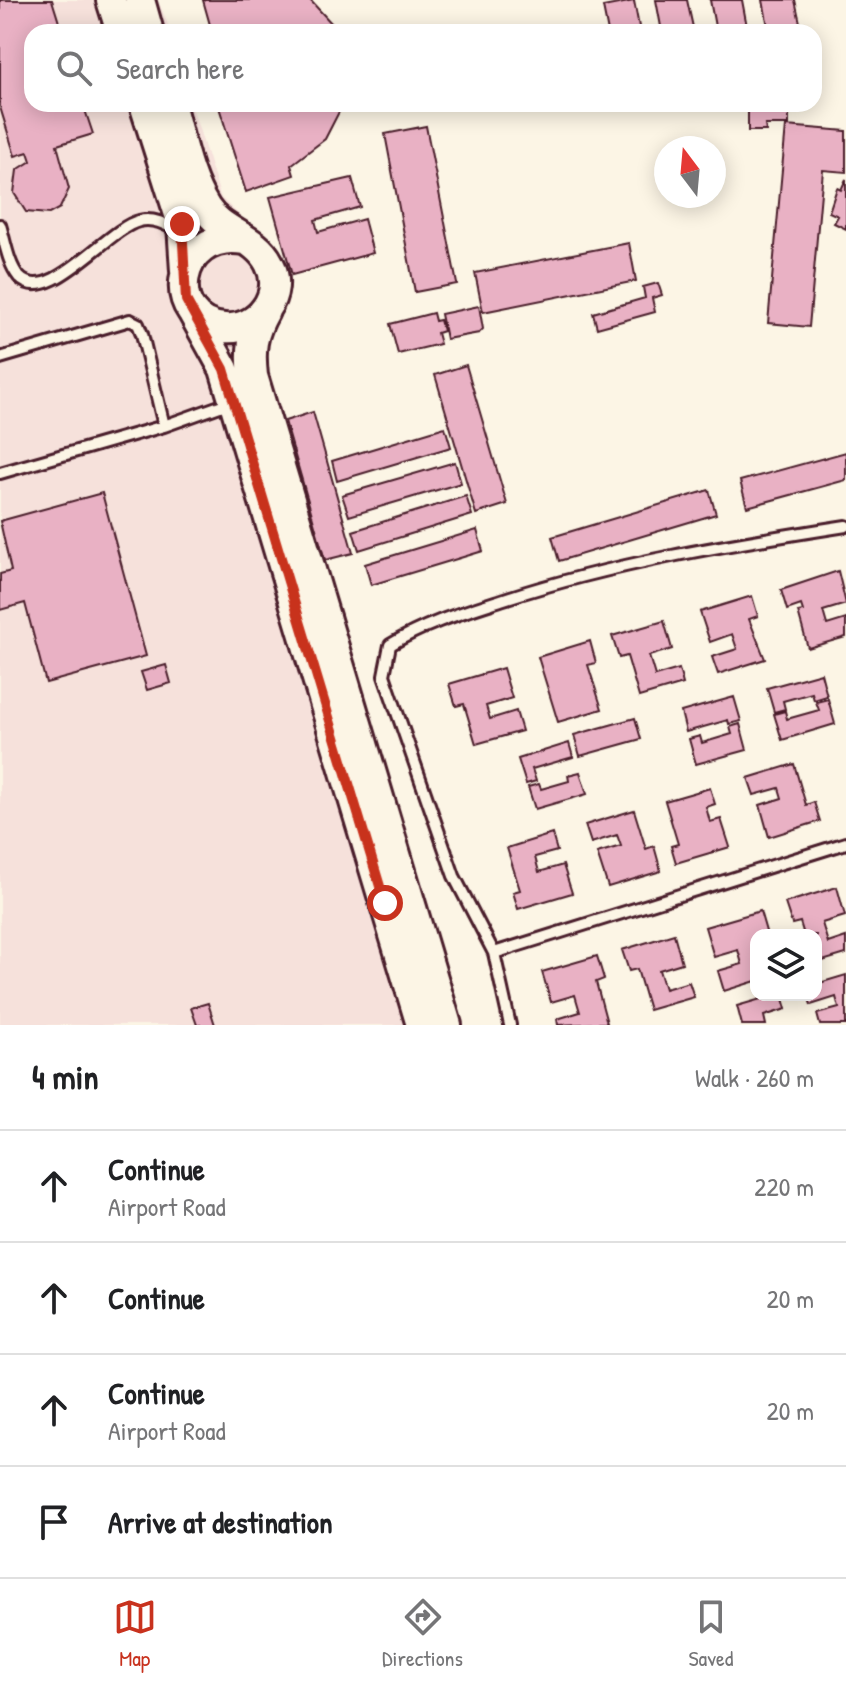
<!DOCTYPE html>
<html lang="en">
<head>
<meta charset="utf-8">
<style>
	body { margin:0; font-family:"Patrick Hand",sans-serif; background:#f6f6f6; color:#202124 }
	.controls { position:absolute; right:24px; bottom:24px; display:grid; overflow:hidden; border-radius:16px; box-shadow:0 4px 20px #0003 }
	.controls button { width:72px; height:72px; display:grid; place-items:center; padding:0; border:0; border-bottom:2px solid #e0e0e0; background:#fff; color:#202124; font:40px sans-serif }
	.compass { position:absolute; left:654px; top:136px; width:72px; height:72px; border-radius:50%; background:#fff; box-shadow:0 4px 20px #0003; rotate:344deg }
	.stop { position:absolute; width:24px; height:24px; margin:-18px; border:6px solid #c8321e; border-radius:50%; background:#fff }
	.stop.end { background:#c8321e; border-color:#fff; box-shadow:0 2px 8px #0008 }
	.list { margin:0; padding:0; list-style:none }
	h2 { display:flex; justify-content:space-between; align-items:center; height:104px; margin:0; padding:0 32px; font-size:34px }
	h2 small { font-size:26px; font-weight:400; color:#757577 }
	.list li { display:grid; grid-template-columns:52px 1fr auto; gap:24px; align-items:center; box-sizing:border-box; height:112px; padding:0 32px; border-top:2px solid #e0e0e0 }
	.list b { display:block; font-size:30px; white-space:nowrap }
	.list p { margin:0; font-size:26px; white-space:nowrap; color:#757577 }
	.list em { font-size:26px; font-style:normal; color:#757577 }
	.icon { flex:none; width:44px; height:44px; fill:none; stroke:currentColor; stroke-width:2; stroke-linecap:round; stroke-linejoin:round }
	.map { position:relative; flex:none; width:846px; height:1025px; overflow:hidden }
	.search { position:absolute; background:#fff; box-shadow:0 4px 20px #0003; left:24px; right:24px; top:24px; height:88px; display:flex; align-items:center; gap:20px; box-sizing:border-box; padding:0 28px; border-radius:24px; color:#757577; font-size:30px }
	.sheet { height:552px; background:#fff }
	nav { display:flex; justify-content:space-around; align-items:center; box-sizing:border-box; height:112px; border-top:2px solid #e0e0e0; background:#fff; font-size:22px; color:#757577 }
	nav a { display:grid; justify-items:center; gap:4px }
	nav .on { color:#c8321e }
	.map>svg:first-child { display:block }
	.built { fill:#f6e1db }
	.building { fill:#e9b1c4; stroke:#4a1f2b; stroke-width:2 }
	.lines { fill:none; stroke-linecap:round; stroke-linejoin:round }
	.lane-casing { stroke:#4a1f2b; stroke-width:16 }
	.secondary-casing { stroke:#4a1f2b; stroke-width:34 }
	.lane { stroke:#fcf5e5; stroke-width:10 }
	.secondary { stroke:#fcf5e5; stroke-width:28 }
	.route { stroke:#c8321e; stroke-width:10 }
</style>
</head>
<body>
<div class="map">
<svg width="846" height="1025" viewBox="0 0 846 1025">
	<rect width="100%" height="100%" fill="#fcf5e5"/>
	<filter id="ink" filterUnits="userSpaceOnUse"><feTurbulence type="fractalNoise" baseFrequency=".0125" numOctaves="2"/><feDisplacementMap in="SourceGraphic" scale="16" xChannelSelector="R" yChannelSelector="G"/><feConvolveMatrix kernelMatrix="1 2 1 2 8 2 1 2 1" color-interpolation-filters="sRGB"/></filter>
	<g filter="url(#ink)">
		<path class="built" d="M0,0H158L171,32H32V104H191L221,198L279,252L287,275L263,342L267,380L455,1025H0Z"/>
		<path class="building" d="M0,0H52L62,32H32V104H83L93,134L57,145L69,189L60,208L49,214L26,212L14,193L17,170L31,161L28,152L15,156L0,107Z
			M203,0H310L333,25L324,27L327,32H212Z
			M656,0H687L694,32H662Z
			M710,0H742L748,32H716Z
			M763,0H795L802,32H769Z
			M634,1L640,32H608L603,7Z
			M218,104H343L325,139L291,165L294,175L246,192Z
			M748,104H789V125H765L766,131H748Z
			M426,126L457,284L415,292L385,134Z
			M786,126L846,131V172L823,170L809,327L768,323Z
			M352,178L360,207L315,220L318,232L364,219L373,253L292,275L270,197Z
			M846,179V229L834,223L838,216L829,212L837,188L841,190Z
			M629,243L636,281L483,312L475,273Z
			M658,283L662,295L652,298L655,312L597,328L593,313L645,298L643,287Z
			M479,306L483,329L479,333L446,339L441,314Z
			M433,313L435,321L440,320L443,331L437,333L440,344L398,354L390,324Z
			M466,365L507,504L476,514L435,375Z
			M313,412L353,553L325,560L285,421Z
			M445,427L451,447L337,481L332,461Z
			M846,452V480L747,507L740,481Z
			M455,462L461,483L349,516L342,495Z
			M709,490L716,514L559,561L552,537Z
			M102,493L146,656L46,683L25,603L0,610V574L11,571L0,521Z
			M466,496L472,515L359,550L353,531Z
			M477,530L483,551L371,585L365,564Z
			M838,571L846,604L823,611L827,625L846,619V637L808,648L798,612L803,611L801,605L787,610L781,590Z
			M752,596L758,616L749,619L765,659L718,674L712,657L737,649L732,634L710,642L700,612Z
			M664,621L672,649L649,656L655,676L679,669L683,684L639,697L627,656L619,658L612,636Z
			M590,641L596,663L588,665L602,709L558,722L538,657Z
			M166,665L171,683L147,690L141,672Z
			M503,668L512,698L486,706L490,719L516,711L522,731L476,744L464,704L456,706L449,684Z
			M821,673L827,696L814,700L812,693L783,701L785,709L774,712L767,688Z
			M734,697L741,721L729,724L728,720L686,732L681,712Z
			M828,699L835,724L782,740L774,714L785,711L787,719L819,710L816,702Z
			M635,718L641,739L580,756L574,735Z
			M740,724L747,750L696,764L689,739L700,736L702,743L732,734L730,727Z
			M569,743L573,757L532,769L536,781L526,784L518,759Z
			M794,764L806,805L814,802L820,821L769,837L760,805L782,798L779,788L754,795L748,778Z
			M580,772L587,794L535,809L528,787L539,784L541,789L569,781L568,775Z
			M710,788L715,804L706,807L710,822L721,819L730,847L676,863L671,846L678,844L665,801Z
			M634,810L646,849L654,846L661,871L608,887L597,853L621,846L617,835L591,843L585,825Z
			M552,834L557,851L535,857L539,872L563,865L572,893L518,909L513,892L520,890L507,848Z
			M837,887L845,916L822,923L828,943L846,937V954L816,963V935H804L800,922L792,924L785,903Z
			M760,911L767,935H756V981L724,991L718,971L742,964L738,950L714,957L705,927Z
			M674,934L682,963L659,970L665,989L689,982L694,997L649,1010L637,969L629,971L622,950Z
			M597,956L604,979L596,982L607,1023L558,1025L557,1019L580,1012L575,995L551,1002L542,972Z
			M846,975V1025H820L817,1014L839,1008L836,997L811,1005L808,995H816V984Z
			M775,995H782L786,1009L764,1016L766,1025H742L737,1006Z
			M208,1003L215,1025H197L191,1008Z"/>
		<g class="lines">
			<g class="lane-casing">
				<path id="lane" d="M0,225C5,241 8,264 19,277C48,308 108,228 139,221C154,217 167,225 180,232
					M0,358L130,320L138,324L142,334L164,426
					M0,473L164,426L231,402
					M494,953L846,843
					M510,1025L494,953L454,876L384,675L390,645C426,623 464,612 504,599C615,563 730,544 846,526"/>
			</g>
			<g class="secondary-casing">
				<path id="secondary" d="M111,0L121,32
					M140,0L149,32
					M144,104L182,224L185,271
					M170,104C180,138 187,178 206,208C221,232 256,237 269,263C286,294 258,332 224,328C163,323 173,229 244,240
					M265,311C252,334 250,349 253,376L447,1025
					M193,313L224,369L421,1025"/>
			</g>
			<use href="#lane" class="lane"/>
			<use href="#secondary" class="secondary"/>
		</g>
	</g>
	<g class="lines" filter="url(#ink)">
		<path class="route" d="M182,224L186,300L224,369L385,903"/>
	</g>
</svg>
<div class="controls">
<button><svg class="icon" aria-label="layers" viewBox="0 0 24 24"><path d="M12 4l9 5-9 5-9-5zM3 14l9 5 9-5"/></svg></button>
</div>
<svg class="compass" viewBox="-18 -18 36 36"><path d="M0-13l5 13h-10z" fill="#e53935"/><path d="M0 13l5-13h-10z" fill="#757577"/></svg>
<div class="stop" style="left:385px;top:903px"></div>
<div class="stop end" style="left:182px;top:224px"></div>
<div class="search"><svg class="icon" aria-label="search" viewBox="0 0 24 24"><circle cx="10" cy="10" r="6"/><path d="M15 15l6 6"/></svg>Search here</div>
</div>
<section class="sheet">
<h2>4 min<small>Walk · 260 m</small></h2>
<ul class="list">
<li><svg class="icon" aria-label="ahead" viewBox="0 0 24 24"><path d="M12 20V5M6 11l6-6 6 6"/></svg><div><b>Continue</b><p>Airport Road</p></div><em>220 m</em></li>
<li><svg class="icon" aria-label="ahead" viewBox="0 0 24 24"><path d="M12 20V5M6 11l6-6 6 6"/></svg><div><b>Continue</b></div><em>20 m</em></li>
<li><svg class="icon" aria-label="ahead" viewBox="0 0 24 24"><path d="M12 20V5M6 11l6-6 6 6"/></svg><div><b>Continue</b><p>Airport Road</p></div><em>20 m</em></li>
<li><svg class="icon" aria-label="arrive" viewBox="0 0 24 24"><path d="M6 21V4h12l-3 4 3 4H6"/></svg><div><b>Arrive at destination</b></div></li>
</ul>
</section>
<nav>
<a class="on"><svg class="icon" aria-label="map" viewBox="0 0 24 24"><path d="M3 6l6-2 6 2 6-2v14l-6 2-6-2-6 2zM9 4v14M15 6v14"/></svg>Map</a>
<a><svg class="icon" aria-label="directions" viewBox="0 0 24 24"><path d="M12 3l9 9-9 9-9-9zM9 14v-3h6M13 9l2 2-2 2"/></svg>Directions</a>
<a><svg class="icon" aria-label="saved" viewBox="0 0 24 24"><path d="M7 4h10v16l-5-4-5 4z"/></svg>Saved</a>
</nav>
</body>
</html>
